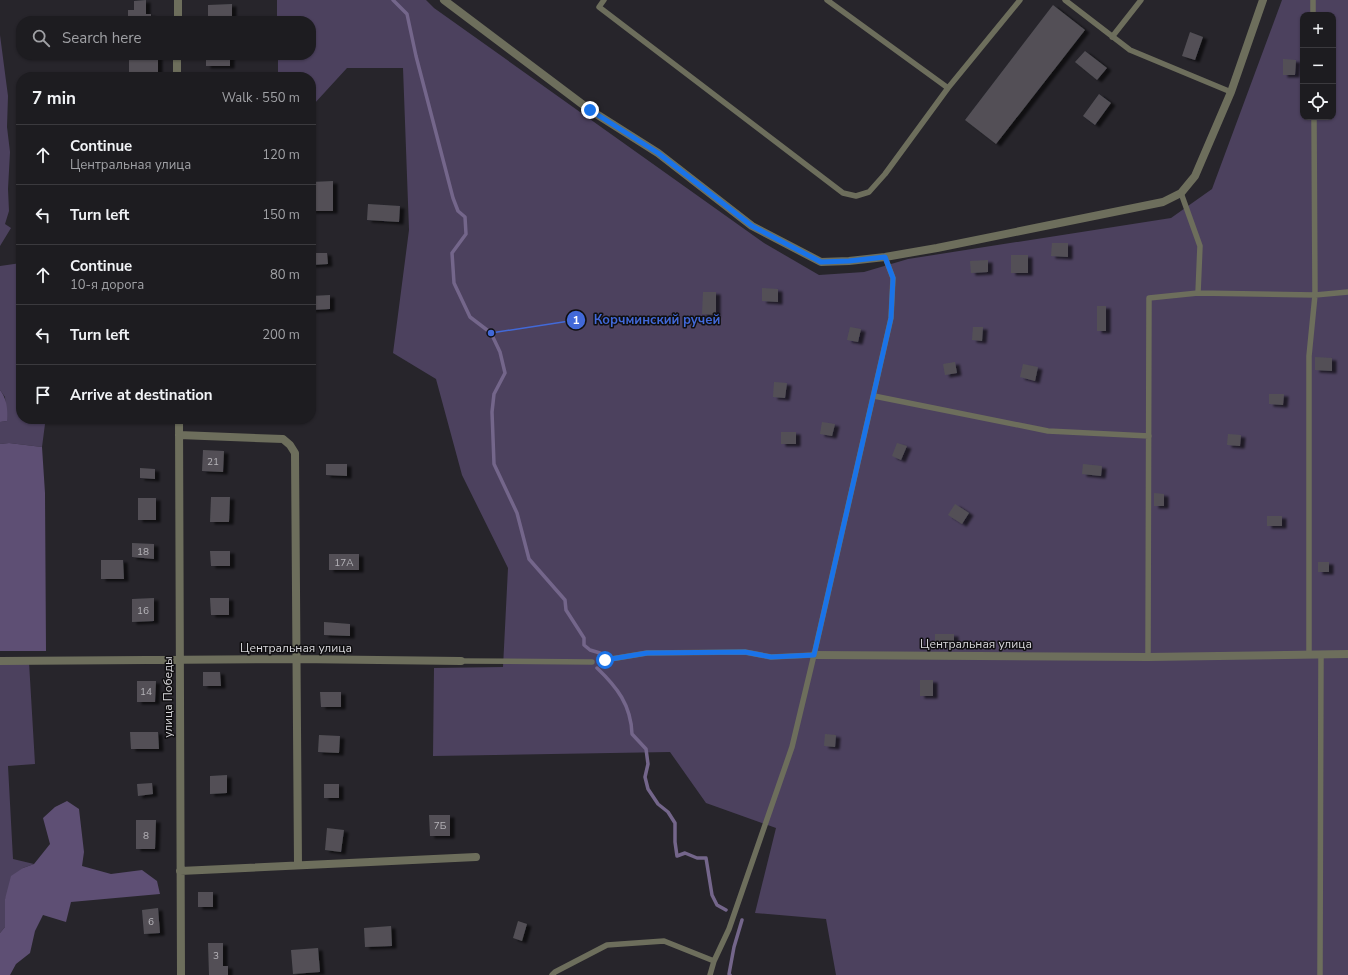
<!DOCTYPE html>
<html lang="en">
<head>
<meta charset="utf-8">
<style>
	body { margin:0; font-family:"Nunito Sans",sans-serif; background:#252529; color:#f1f3f6 }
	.controls { position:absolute; right:12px; top:12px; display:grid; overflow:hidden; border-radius:8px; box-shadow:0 1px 3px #0004 }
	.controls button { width:36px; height:36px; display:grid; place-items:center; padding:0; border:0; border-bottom:1px solid #3b3a3e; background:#1d1c20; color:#f1f3f6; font:20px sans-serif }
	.stop { position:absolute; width:12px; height:12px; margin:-9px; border:3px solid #1a73e8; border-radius:50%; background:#fff }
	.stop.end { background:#1a73e8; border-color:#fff; box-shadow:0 1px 4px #0008 }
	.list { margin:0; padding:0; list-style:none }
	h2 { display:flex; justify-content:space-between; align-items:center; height:52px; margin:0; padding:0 16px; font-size:17px }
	h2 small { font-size:13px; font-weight:400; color:#a0a1a5 }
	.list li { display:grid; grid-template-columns:26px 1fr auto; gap:12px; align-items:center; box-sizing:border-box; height:60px; padding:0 16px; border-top:1px solid #3b3a3e }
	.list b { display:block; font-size:15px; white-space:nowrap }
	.list p { margin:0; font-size:13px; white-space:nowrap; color:#a0a1a5 }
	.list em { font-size:13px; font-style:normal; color:#a0a1a5 }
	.icon { flex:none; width:22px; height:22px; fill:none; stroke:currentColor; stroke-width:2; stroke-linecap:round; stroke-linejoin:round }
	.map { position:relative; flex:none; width:1348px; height:975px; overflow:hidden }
	.search { position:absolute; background:#1d1c20; box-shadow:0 1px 3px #0004; left:16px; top:16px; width:300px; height:44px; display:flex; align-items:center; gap:10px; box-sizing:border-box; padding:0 14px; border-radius:16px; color:#a0a1a5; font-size:15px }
	.panel { position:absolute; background:#1d1c20; box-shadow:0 1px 3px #0004; left:16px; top:72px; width:300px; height:352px; border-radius:16px }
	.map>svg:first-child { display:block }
	.green { fill:#4c415e; fill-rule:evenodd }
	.forest { fill:#5e4f74 }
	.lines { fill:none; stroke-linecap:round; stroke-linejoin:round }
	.stream { stroke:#74668b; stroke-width:3.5 }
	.building { fill:#525056; filter:url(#shadow) }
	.lane { stroke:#6d6e5c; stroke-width:5.5 }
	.street { stroke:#6d6e5c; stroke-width:8 }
	.route { stroke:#1a73e8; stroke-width:5 }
	.labels { text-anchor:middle; stroke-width:3; stroke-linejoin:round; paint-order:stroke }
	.number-label { font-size:10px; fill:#b6b4b9 }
	.street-label { font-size:12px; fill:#d7d6da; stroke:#100f11 }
	.leader { fill:none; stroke:#4269d8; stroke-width:1.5 }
	.callout-dot { fill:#4269d8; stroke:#100f11; stroke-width:1.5 }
	.mark-label { font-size:12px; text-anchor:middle; font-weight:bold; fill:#fff }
	.callout-label { font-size:13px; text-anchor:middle; font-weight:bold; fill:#4269d8; stroke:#100f11; stroke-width:3; stroke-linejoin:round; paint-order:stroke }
</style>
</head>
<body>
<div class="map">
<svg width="1348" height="975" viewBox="0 0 1348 975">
	<defs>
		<filter id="shadow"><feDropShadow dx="4.5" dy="2.5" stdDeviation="1" flood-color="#0009"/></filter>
	</defs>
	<rect width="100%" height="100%" fill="#27252b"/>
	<path class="green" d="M277,0H426L434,8L764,243L819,275L864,272L908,259L1171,218L1212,189L1282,0H1348V975H836L826,919L755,913L776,828L706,803L670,752L433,756L434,668L503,667L508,568L462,475L436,379L393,353L409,230L403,68H347L314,104L311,103V77H278V55H311V21H277ZM1303,15H1333V117H1303Z
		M0,35L8,96L7,127L10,152L8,189L9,211L5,224L11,228L0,246Z
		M21,263V302L18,353V369L21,383V419H59L60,423L45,424L42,447L9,443L0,444V422L7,421L5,397L0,390V266Z
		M29,662L35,764L8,766L13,859L34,864L23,868L5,899V927L0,933V663Z"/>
	<path class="forest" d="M21,302V383C15,357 19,329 21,302Z
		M0,390C7,399 8,410 7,421L0,422Z
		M9,443L42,447L45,493L46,651H0V444Z
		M67,801L79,809L84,852L82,866L111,874L142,870L157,881L160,894L71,902L66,922L43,915L35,931L30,953L16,964L10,975H0V933L5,927V899L11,876L23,868L34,864L50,844L43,818L55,807Z"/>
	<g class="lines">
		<path class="stream" d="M393,0L407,14L416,56L453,198L458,211L465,217L466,234L452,253L454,283L470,317L491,333L500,352L505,373L494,394L492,412L494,464L517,513L529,559L565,600L566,610L584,638V645L590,650L600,653L599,656
			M597,668C617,687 631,705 632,734L646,749L648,764L645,777L648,789L658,804L668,812L675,823V842L677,856L685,853L697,858H706L712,895L717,905L726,910
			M730,975L729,974L734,947L742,920"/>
	</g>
	<path class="building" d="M146,0V14H151V21H128V10H134V1Z
		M232,4V20H208V5Z
		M1053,5L1085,30L996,144L965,120Z
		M1190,32L1203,37L1195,60L1182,56Z
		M1085,51L1107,68L1097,80L1075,62Z
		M206,55H230V66H206Z
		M158,56V77H129V57Z
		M1283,59L1296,60L1295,75H1283Z
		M1099,94L1111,103L1095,125L1083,116Z
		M333,181V211H311V182Z
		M368,204L400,206L399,222L367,220Z
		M1052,243H1068V257L1051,256Z
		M311,253H327L328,264L311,265Z
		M1011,255H1028V273H1011Z
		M988,260V272L971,273L970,261Z
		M762,288L778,289V302L762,301Z
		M703,292H716V315L702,314Z
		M330,295V309L311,310V296Z
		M1097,306H1106V331H1097Z
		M850,327L861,329L858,342L847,340Z
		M973,327H983L982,341L972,340Z
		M1315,357L1332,358V371L1315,370Z
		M955,362L957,373L945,375L943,364Z
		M1023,364L1038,367L1035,381L1020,377Z
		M774,382L787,383L785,398L773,397Z
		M1269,394H1284L1283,405L1269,404Z
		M822,422L835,424L832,436L820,434Z
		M781,432H796V444H781Z
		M1228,434L1241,435L1240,446L1227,445Z
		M897,443L907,446L901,460L892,456Z
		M203,450L224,451L223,472L202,471Z
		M326,464H347V476L326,475Z
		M1083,464L1102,466L1101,476L1082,474Z
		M140,468L155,469V479L140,478Z
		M1154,493L1164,494V506H1154Z
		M211,497H230L229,522H210Z
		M138,498H156V520H138Z
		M955,504L969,513L962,524L948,515Z
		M1267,516H1282V526H1267Z
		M132,543L154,544V559L132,557Z
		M210,551H230V566H211Z
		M329,554H359V570H329Z
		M101,560H123L124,579H101Z
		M1318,562H1329V572H1318Z
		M154,598V621L132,622V599Z
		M210,598H229V615H211Z
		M324,622L350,624V636L324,635Z
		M935,634H954V642H935Z
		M203,672H220L221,686H203Z
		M920,680H933V696H920Z
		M137,681H156L155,702H137Z
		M320,692H341V707H321Z
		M130,732H158L159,749H131Z
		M825,734L836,735L835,747L824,746Z
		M319,735L340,736L339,753L318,752Z
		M227,775V793L210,794V776Z
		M152,783L153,794L138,796L137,784Z
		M324,784H339V798H324Z
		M429,815H450V836H430Z
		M136,820H156L155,849H136Z
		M327,828L344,830L341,852L325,850Z
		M198,892H213V907H198Z
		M158,908L160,933L144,934L142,910Z
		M518,921L527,924L522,941L513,938Z
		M391,926L392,946L365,947L364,928Z
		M208,943H223V966H228V975H209Z
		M318,948L320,972L293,974L291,950Z"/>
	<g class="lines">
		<path class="lane" d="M604,0L599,7L843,193L856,196L869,192L885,174L948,88L1020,0
			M827,0L948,88
			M1065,0L1130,50L1231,92
			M1313,0V15
			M1112,37L1141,0
			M1314,117L1315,295L1348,292
			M1181,193L1200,246L1198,293
			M874,396L1048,431L1149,436
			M1148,657L1149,298L1198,293L1315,295L1309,356V654
			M605,660L647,653L745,652L771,657L814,655
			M461,661L592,662
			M552,975L555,972L607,945L664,941L714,961
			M710,975L714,961L729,929L792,747L814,655L891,318L893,278L885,257
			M1320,975L1321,654"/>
		<path class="street" d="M444,0L590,110L658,153L752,226L821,262L849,261L885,257L937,248L1163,202L1181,193L1195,176L1231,92L1263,0
			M178,21V0
			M177,77V55
			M179,419L181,975
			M179,435L283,439L290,445L295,453L298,865
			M814,655L1148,657L1348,654
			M0,661L296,659L461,661
			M180,871L476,857"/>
	</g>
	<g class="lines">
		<path class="route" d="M590,110L658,153L752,226L821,262L849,261L885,257L893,278L891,318L814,655L771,657L745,652L647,653L605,660"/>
	</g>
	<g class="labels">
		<g class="number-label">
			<text x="213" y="465">21</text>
			<text x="143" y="555">18</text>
			<text x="344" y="566">17А</text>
			<text x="143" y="614">16</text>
			<text x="146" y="695">14</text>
			<text x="440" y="829">7Б</text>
			<text x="146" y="839">8</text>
			<text x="151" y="925">6</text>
			<text x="216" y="959">3</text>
		</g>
		<g class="street-label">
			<text x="976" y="648">Центральная улица</text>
			<text x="296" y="652">Центральная улица</text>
			<text transform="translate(168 697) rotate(-90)" y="4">улица Победы</text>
		</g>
	</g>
	<path class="leader" d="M491 333L576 320"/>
	<g class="callout-dot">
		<circle cx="491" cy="333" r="4"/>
		<circle cx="576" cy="320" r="10"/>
	</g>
	<g class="mark-label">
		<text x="576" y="324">1</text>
	</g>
	<g class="callout-label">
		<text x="657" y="324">Корчминский ручей</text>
	</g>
</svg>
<div class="controls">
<button>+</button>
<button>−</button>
<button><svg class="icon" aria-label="locate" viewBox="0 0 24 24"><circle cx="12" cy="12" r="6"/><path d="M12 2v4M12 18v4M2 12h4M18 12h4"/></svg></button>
</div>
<div class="stop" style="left:605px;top:660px"></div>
<div class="stop end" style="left:590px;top:110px"></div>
<div class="search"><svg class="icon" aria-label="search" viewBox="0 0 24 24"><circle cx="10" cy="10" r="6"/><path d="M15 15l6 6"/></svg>Search here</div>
<section class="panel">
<h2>7 min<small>Walk · 550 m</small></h2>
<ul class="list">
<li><svg class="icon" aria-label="ahead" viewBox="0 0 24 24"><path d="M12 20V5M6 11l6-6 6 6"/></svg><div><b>Continue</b><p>Центральная улица</p></div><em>120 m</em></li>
<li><svg class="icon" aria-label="left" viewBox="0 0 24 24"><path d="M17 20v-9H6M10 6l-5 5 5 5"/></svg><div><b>Turn left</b></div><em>150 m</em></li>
<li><svg class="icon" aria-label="ahead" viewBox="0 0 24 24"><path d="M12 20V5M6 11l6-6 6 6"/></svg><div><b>Continue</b><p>10-я дорога</p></div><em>80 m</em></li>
<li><svg class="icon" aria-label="left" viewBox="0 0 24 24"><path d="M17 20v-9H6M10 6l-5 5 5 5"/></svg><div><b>Turn left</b></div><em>200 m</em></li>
<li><svg class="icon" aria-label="arrive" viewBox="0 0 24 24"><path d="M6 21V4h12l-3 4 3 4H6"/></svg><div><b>Arrive at destination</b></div></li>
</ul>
</section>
</div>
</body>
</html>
